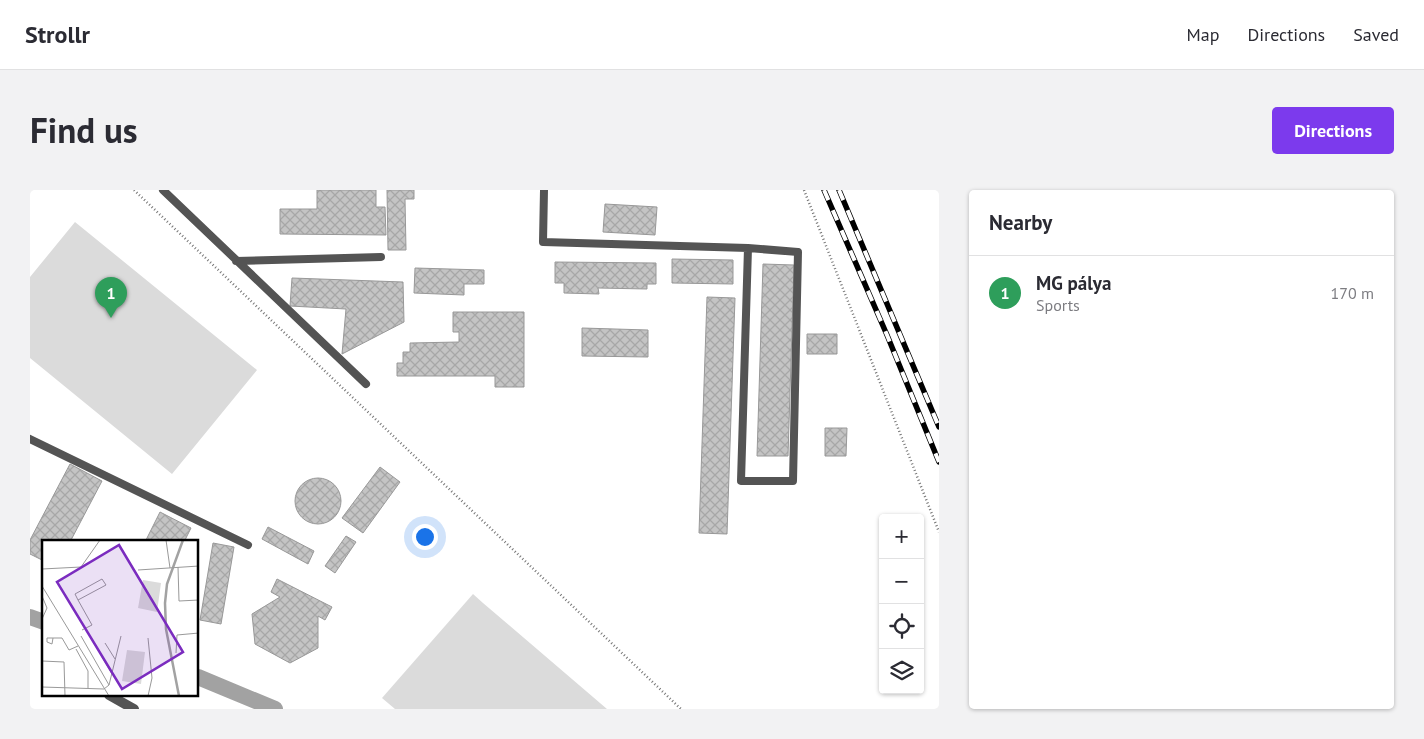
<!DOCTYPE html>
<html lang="en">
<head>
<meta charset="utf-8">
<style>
	body { margin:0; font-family:"PT Sans",sans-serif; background:#f2f2f3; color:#2b2b33 }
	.controls { position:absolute; right:15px; bottom:15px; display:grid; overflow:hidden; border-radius:5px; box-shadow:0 1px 4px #0004 }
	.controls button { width:45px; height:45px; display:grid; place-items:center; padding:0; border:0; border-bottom:1px solid #e1e1e2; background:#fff; color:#2b2b33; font:25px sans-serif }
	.you { position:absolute; left:394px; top:346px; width:18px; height:18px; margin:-12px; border:4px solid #fff; border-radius:50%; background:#1a73e8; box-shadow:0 0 0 8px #1a73e833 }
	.badge { display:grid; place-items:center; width:32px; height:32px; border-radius:50%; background:#7c3aed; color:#fff; font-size:16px; font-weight:700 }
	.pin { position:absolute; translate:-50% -41px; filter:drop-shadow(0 1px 2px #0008) }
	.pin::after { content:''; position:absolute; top:26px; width:18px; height:15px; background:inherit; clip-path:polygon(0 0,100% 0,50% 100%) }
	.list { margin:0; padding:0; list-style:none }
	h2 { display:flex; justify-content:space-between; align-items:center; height:65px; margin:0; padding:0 20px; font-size:21px }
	h2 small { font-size:16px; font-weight:400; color:#7c7c81 }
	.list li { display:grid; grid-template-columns:32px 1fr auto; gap:15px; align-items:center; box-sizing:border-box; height:75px; padding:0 20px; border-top:1px solid #e1e1e2 }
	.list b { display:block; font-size:19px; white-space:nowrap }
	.list p { margin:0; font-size:16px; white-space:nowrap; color:#7c7c81 }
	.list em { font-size:16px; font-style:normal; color:#7c7c81 }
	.icon { flex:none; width:28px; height:28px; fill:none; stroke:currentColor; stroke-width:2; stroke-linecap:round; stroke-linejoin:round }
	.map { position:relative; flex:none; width:909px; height:519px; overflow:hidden; border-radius:5px }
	header { display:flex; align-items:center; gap:30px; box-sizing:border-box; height:70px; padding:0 25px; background:#fff; border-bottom:1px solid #e1e1e2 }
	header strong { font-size:24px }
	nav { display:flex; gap:28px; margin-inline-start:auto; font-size:18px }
	.intro { display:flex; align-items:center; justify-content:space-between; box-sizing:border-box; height:120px; padding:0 30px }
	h1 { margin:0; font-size:35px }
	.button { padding:12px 22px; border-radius:5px; background:#7c3aed; color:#fff; font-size:18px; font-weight:700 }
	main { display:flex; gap:30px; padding:0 30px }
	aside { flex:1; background:#fff; border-radius:5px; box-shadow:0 1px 4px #0004 }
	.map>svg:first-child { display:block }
	.pitch { fill:#dbdbdb }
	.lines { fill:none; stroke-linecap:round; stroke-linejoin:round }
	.canal { stroke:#a2a2a2; stroke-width:16 }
	.building { fill:url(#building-cross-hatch); stroke:#989898 }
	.path { stroke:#767676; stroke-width:2.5; stroke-dasharray:1 2.5; stroke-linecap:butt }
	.service { stroke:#545454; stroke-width:8 }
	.minor { stroke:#545454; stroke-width:10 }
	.rail-casing { stroke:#000; stroke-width:5.5 }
	.rail { stroke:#fff; stroke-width:4; stroke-dasharray:11; stroke-linecap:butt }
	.inset-river { fill:none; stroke:#a2a2a2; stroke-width:2.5 }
	.inset-road { fill:none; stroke:#999; stroke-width:1 }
	.view { fill:#7b2cbf; fill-opacity:0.15; stroke:#7b2cbf; stroke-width:2.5 }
	.inset-edge { fill:none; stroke:#000; stroke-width:2.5 }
</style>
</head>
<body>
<header>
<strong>Strollr</strong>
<nav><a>Map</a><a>Directions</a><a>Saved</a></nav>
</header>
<div class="intro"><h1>Find us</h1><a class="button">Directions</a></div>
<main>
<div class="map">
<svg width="909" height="519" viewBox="0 0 909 519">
	<defs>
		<pattern id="building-cross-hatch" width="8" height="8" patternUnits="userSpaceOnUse" patternTransform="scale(1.25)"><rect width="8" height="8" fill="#c4c4c4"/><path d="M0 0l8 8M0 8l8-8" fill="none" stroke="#a7a7a7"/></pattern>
	</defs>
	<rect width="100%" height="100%" fill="#fff"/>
	<path class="pitch" d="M45,32L227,180L142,284L0,168V87Z
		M443,404L453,413L577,519H365L352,508Z"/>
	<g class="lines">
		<path class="canal" d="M0,427L14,432
			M168,487L245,519"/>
	</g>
	<path class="building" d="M287,0H346V17H355L356,45L250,44V19H287Z
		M357,0H384V9H375L376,60H358Z
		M575,14L627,17L625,45L573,42Z
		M642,69L703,70V94L642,93Z
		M525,72L626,73V94H617V99L568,98L569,104L534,103V93H525Z
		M733,74L764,75L758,266H727Z
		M385,78L454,80V94H434V105L384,103Z
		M262,88L373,92L374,132L312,164L316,119L260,116Z
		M677,107L705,108L697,344L669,343Z
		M423,122H494V197H465V186H367V173H373V162H380V153L429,152V142H423Z
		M552,138L618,140V167L552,166Z
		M777,144H807V164H777Z
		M795,238H817L816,266H795Z
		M40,274L72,291L40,352H14V371L0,364V350Z
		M350,277L370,292L333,343L312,328Z
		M265 311a23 23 0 1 1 46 0a23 23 0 1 1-46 0Z
		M130,322L161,338L154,352H115Z
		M238,337L284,361L278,374L232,349Z
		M316,346L326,352L305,383L295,376Z
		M183,353L204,357L191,434L170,430Z
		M247,389L302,417L295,430L288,426V458L260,473L225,454L222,424L250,407L241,402Z"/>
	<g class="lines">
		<path class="path" d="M104,0L651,519
			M774,0L909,342"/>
		<path class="service" d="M133,0L336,194
			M514,0L513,52L718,58L711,291H763L768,62L718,58
			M206,71L351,67
			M0,249L218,355"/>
		<path class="minor" d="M79,505L104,519"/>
		<g class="rail-casing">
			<path id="rail" d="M794,0L857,145L909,272
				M809,0L909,237"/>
		</g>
		<use href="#rail" class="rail"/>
	</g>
	<g transform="translate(12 350)">
		<rect width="156" height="156" fill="#fff"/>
		<path d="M101,40L119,43L115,72L96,68ZM85,110L103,112L99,144L80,141Z" fill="#dbdbdb"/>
		<path class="inset-river" d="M137,156L124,89L123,63L125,44L141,0"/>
		<path class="inset-road" d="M124,0L128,28M136,27L137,61L157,60M0,29L39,27L58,0M96,30L157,26M0,46L67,156M0,56L5,68L0,79M36,60L33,54L60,39L64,45L36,60L50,85L40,90M39,96L67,145M11,98L10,104L5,102V98H20L27,110L36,106M63,103L73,119M34,109L46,131V148M134,113L135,95L157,93M60,117L70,134M0,121L22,122L23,156M0,147L62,149L67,145L79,96M106,156L110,138L106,98"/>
		<path class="view" d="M77,5L141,112L80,149L15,42Z"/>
		<rect width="156" height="156" class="inset-edge"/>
	</g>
</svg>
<div class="controls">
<button>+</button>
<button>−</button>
<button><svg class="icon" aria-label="locate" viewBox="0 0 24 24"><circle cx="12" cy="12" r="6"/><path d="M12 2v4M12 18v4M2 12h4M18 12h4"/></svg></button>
<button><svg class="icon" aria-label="layers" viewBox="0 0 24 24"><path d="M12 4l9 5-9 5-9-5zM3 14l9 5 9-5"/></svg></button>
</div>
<div class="you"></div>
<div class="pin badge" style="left:81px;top:128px;background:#2e9e5b">1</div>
</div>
<aside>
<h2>Nearby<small></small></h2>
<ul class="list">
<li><span class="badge" style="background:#2e9e5b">1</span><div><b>MG pálya</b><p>Sports</p></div><em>170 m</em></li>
</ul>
</aside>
</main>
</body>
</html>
